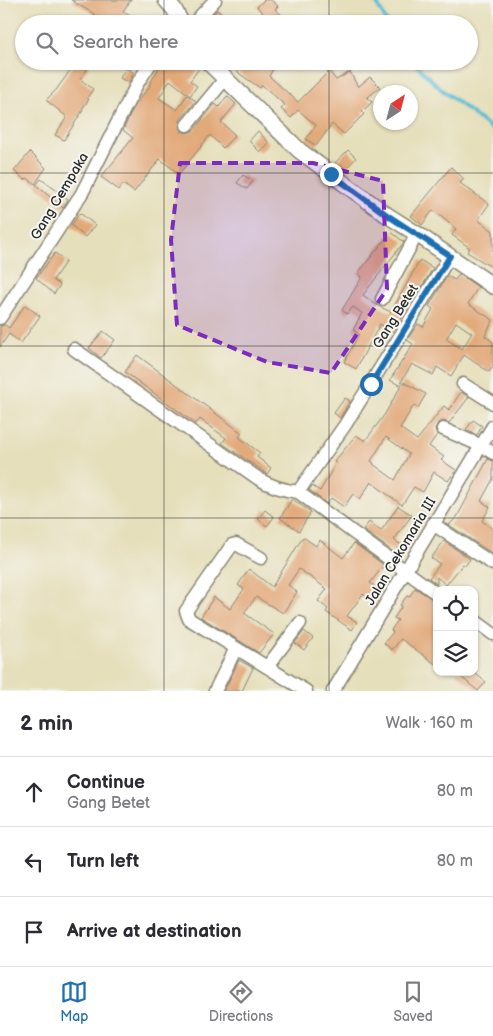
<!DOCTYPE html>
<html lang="en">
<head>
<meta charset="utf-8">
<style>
	body { margin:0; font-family:"Balsamiq Sans",sans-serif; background:#f7f7f7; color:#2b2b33 }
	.controls { position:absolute; right:15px; bottom:15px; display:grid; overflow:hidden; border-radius:10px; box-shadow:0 1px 4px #0004 }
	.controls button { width:45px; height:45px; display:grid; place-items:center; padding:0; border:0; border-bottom:1px solid #e1e1e2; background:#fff; color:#2b2b33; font:25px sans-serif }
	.compass { position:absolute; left:373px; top:85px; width:45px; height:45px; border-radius:50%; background:#fff; box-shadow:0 1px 4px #0004; rotate:36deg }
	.stop { position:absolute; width:15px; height:15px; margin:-11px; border:4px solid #1f6fb2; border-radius:50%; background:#fff }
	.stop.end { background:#1f6fb2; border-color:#fff; box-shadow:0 1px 5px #0008 }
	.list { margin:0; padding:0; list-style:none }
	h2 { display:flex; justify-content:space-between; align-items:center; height:65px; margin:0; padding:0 20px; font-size:21px }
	h2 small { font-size:16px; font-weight:400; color:#7c7c81 }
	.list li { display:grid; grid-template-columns:32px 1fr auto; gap:15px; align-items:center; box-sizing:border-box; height:70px; padding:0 20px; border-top:1px solid #e1e1e2 }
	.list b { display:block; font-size:19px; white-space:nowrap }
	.list p { margin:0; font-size:16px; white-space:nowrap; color:#7c7c81 }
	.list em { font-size:16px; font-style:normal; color:#7c7c81 }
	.icon { flex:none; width:28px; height:28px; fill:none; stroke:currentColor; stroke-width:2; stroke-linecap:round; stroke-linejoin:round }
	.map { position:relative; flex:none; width:493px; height:691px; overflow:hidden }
	.search { position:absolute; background:#fff; box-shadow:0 1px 4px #0004; left:15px; right:15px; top:15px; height:55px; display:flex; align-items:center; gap:12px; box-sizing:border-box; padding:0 18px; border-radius:28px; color:#7c7c81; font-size:19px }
	.sheet { height:275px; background:#fff }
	nav { display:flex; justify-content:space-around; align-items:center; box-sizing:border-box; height:70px; border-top:1px solid #e1e1e2; background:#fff; font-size:14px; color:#7c7c81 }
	nav a { display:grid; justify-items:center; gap:2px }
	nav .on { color:#1f6fb2 }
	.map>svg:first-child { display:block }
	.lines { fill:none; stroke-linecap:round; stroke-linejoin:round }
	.stream { stroke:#54bcd1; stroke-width:4 }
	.building { fill:#e2a979; fill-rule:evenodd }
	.minor-casing { stroke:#888573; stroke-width:15 }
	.tertiary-casing { stroke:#888573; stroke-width:18 }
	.minor { stroke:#fff; stroke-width:12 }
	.tertiary { stroke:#fff; stroke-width:15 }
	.route { stroke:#1f6fb2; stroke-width:6 }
	.marked { fill:#7b2cbf; fill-opacity:0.2; stroke:#7b2cbf; stroke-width:4; stroke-dasharray:10 6; stroke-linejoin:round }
	.grid { fill:none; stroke:#2b2b2b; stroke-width:1; stroke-opacity:0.55 }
	.labels { text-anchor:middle; stroke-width:4; stroke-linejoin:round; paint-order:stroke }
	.street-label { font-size:14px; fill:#2b2b2b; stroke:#f6f6f2 }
</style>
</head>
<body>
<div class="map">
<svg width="493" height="691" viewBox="0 0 493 691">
	<rect width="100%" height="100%" fill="#f6f6f2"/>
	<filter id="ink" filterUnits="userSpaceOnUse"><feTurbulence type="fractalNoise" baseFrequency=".02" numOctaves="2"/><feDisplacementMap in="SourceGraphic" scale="10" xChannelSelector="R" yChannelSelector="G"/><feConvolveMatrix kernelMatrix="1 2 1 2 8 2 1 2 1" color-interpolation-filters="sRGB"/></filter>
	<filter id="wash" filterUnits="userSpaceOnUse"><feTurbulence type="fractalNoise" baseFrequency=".0096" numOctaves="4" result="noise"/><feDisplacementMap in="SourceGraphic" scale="20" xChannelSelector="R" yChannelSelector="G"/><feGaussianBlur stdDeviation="1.12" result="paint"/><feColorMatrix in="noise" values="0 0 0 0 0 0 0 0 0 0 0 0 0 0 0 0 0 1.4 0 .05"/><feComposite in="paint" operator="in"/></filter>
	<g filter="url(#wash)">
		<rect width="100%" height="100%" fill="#e6dfbb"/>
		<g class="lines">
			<path class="stream" d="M375,0L388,24
				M412,61L441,89L493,130"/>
		</g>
		<g id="blocks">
			<path class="building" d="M71,0H131L123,11L141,24H99L102,19Z
				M264,0H271L278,6L275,9L285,18L280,24H274L257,7Z
				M217,10L236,24H204Z
				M77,61H93L80,79L93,89L87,98L89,99L82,109L83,110L64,140L55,135L67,117L46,100L56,90Z
				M163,61H198L200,67L190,81L197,86L190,96L170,80L159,98L177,110L187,95L196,101L180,120L179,127L181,131L186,133L193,131L215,104L219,107L227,96L236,104L221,122L235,135L223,148L210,135L179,174L160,159L134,192L123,184L119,190L101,177L133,138L123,130L136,103L150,86L149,85Z
				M227,61H278L269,76L298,102L329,71L336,80L350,72L358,87L370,77L380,87L367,98L372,102L362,112L364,114L344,134L332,124L316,146L306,139L316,125L298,110L291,118L281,109L285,105L262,85L260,88L240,74Z
				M126,68L134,73L128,83L120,78Z
				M258,131L269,143L260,152L249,141Z
				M348,150L356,158L344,171L335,163Z
				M30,152L46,168L35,184L27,178L25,180L14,171Z
				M451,167L464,179L460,183L489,204L478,220L493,231V268L467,252L470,248L452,235L456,229L433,210L422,225L411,216Z
				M243,175L253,181L247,189L237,183Z
				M41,179L68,199L63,208L36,185Z
				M80,213L95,225L85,237L71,225Z
				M391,232L404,242L363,295L378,306L391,312L420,260L433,268L415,298L413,297L393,332L380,324L356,369L344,362L359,334L353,330L362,313L353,307L347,314L342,310L362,277L358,273Z
				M55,253L66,261L53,280L60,285L54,294L36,278Z
				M459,274L478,287L468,304L493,320L485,336L493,342V367L489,372L464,355L451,376L437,367L433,375L412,364L399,385L390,380L413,344L407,340L418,324L423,327L433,309L429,306L447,276L455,280ZM456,322L472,333L462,349L446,339Z
				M25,305L40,316L21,343L9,334L0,347V326L5,325L9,328Z
				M103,331L115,340L101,358L89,348Z
				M137,355L242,433L239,437L260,453L257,457L271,468L267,474L222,443L226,438L200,419L196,424L125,372Z
				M403,382L426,394L418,408L414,405L400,428L417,440L444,406L449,410L461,392L469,397L449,423L443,421L438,423L435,429L437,435L429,446L444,457L441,460L456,470L448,481L434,472L423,492L414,487L402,505L371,482L360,499L353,494L344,507L331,498L327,504L309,490L312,486L320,491L336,463L334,462L356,435L365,441L385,414ZM386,437L409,454L395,480L373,464L374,463L371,461Z
				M345,398L350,401L340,418L334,413Z
				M473,420L482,426L477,435L466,430Z
				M488,459L493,461V479L481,501L490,507L482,521L493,529V554L449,525L457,517Z
				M292,499L311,512L299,531L280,518Z
				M398,506L412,515L394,540L404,547L398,555L363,530L369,522L381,531Z
				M265,510L274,517L267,526L258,519Z
				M303,537L316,546L320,540L343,558L354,543L384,565L370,583L381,591L373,602L363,594L347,616L357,622L352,630L326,612L328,609L318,601L327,589L299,569L288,585L297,592L283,613L256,597L244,613L274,634L259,653L201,617L214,597L230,609L244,589L238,585L249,569L272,587Z
				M444,541L470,559L465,566L463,564L446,585L437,577V584L429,578L440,564L431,558Z
				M415,588L437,602V665L401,639L392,650L384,643L393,632L391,630L398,620L394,618L402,606L400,605L407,596L409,597Z
				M304,631L313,638L304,650L295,643Z
				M239,660L253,668L242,691H224Z
				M455,672H473L486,682L478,691Z"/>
		</g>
	</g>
	<g filter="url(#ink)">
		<use href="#blocks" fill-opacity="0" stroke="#888573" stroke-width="1"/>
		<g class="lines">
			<g class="minor-casing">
				<path id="minor" d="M193,24L215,0
					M187,125L225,79
					M382,299L417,234
					M0,318L82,193L137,84L152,61
					M74,349L259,479C272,487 283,490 298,492L437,594
					M463,384L493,403
					M443,429L482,446L493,453
					M298,492L345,425L450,256
					M433,524L493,564
					M261,558L236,544L232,545L186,611L189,619L306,691
					M474,620L493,634
					M267,667L300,623
					M215,691L236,648
					M333,691L493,426"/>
			</g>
			<g class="tertiary-casing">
				<path id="tertiary" d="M166,0L174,9L182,24
					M207,61L300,151L387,215L417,234L493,286"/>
			</g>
			<use href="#minor" class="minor"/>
			<use href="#tertiary" class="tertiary"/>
		</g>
	</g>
	<g class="lines" filter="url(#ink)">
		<path class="route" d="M331,174L387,215L450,256L371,384"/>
	</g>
	<path class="marked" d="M180,163H313L383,181L387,289L331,373L267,362L177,325L171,240Z"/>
	<path class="grid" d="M164,0V24M329,0V24M164,61V691M329,61V691M0,173H493M0,346H493M0,518H493"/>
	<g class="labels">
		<g class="street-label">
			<text transform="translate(59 196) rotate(-59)" y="5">Gang Cempaka</text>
			<text transform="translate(395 316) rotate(-58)" y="5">Gang Betet</text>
			<text transform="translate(400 551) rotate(-59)" y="5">Jalan Cekomaria III</text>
		</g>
	</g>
</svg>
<div class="controls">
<button><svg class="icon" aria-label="locate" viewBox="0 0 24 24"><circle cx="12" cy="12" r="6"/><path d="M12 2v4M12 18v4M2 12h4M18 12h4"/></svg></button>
<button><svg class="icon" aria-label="layers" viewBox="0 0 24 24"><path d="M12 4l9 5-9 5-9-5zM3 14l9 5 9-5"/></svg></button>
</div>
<svg class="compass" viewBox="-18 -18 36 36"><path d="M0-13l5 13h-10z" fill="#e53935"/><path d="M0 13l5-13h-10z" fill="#7c7c81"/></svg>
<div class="stop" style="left:371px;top:384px"></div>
<div class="stop end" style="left:331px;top:174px"></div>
<div class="search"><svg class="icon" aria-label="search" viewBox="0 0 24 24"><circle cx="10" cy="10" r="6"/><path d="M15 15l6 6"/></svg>Search here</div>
</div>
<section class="sheet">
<h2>2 min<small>Walk · 160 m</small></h2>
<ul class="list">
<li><svg class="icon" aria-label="ahead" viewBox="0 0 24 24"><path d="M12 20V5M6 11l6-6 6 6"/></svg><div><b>Continue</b><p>Gang Betet</p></div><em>80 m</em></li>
<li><svg class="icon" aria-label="left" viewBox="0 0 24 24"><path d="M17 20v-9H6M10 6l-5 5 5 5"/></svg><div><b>Turn left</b></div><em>80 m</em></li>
<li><svg class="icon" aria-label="arrive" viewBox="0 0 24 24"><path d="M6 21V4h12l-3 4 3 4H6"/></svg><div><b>Arrive at destination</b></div></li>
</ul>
</section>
<nav>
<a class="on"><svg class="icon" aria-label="map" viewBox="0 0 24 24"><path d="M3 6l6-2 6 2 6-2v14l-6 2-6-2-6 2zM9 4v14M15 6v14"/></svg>Map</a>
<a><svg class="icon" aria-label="directions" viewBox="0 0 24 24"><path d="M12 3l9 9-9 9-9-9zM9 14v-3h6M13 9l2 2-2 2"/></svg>Directions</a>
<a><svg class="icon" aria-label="saved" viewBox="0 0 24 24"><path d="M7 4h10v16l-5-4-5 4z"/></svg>Saved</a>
</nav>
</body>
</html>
